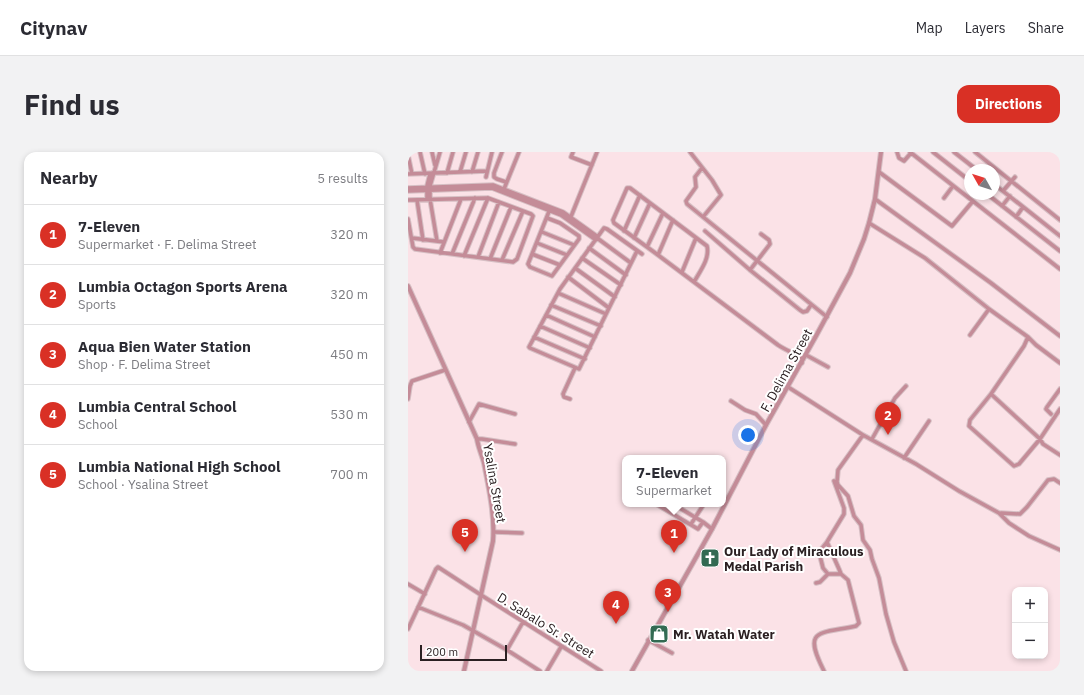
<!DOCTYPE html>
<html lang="en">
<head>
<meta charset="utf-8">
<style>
	body { margin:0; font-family:"IBM Plex Sans",sans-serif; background:#f2f2f3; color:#2b2b33 }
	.controls { position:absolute; right:12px; bottom:12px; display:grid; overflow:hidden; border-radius:8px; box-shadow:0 2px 6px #0003 }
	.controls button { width:36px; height:36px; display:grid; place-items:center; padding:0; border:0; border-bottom:1px solid #e1e1e2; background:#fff; color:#2b2b33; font:20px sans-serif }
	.compass { position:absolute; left:556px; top:12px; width:36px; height:36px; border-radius:50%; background:#fff; box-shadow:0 2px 6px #0003; rotate:309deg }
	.scale { position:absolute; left:12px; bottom:10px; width:87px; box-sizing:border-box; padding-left:4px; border:2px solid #2b2022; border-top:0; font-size:11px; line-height:14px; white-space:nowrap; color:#2b2022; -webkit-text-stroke:3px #fff; paint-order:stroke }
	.you { position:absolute; left:340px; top:283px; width:14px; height:14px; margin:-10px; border:3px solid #fff; border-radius:50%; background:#1a73e8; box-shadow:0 0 0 6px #1a73e833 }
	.badge { display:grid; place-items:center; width:26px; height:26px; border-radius:50%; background:#d93025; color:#fff; font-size:13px; font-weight:700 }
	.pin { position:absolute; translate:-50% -33px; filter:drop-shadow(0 1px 2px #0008) }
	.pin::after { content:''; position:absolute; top:21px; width:14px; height:12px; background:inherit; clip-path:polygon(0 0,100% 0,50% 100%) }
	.popup { position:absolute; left:214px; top:303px; width:104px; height:52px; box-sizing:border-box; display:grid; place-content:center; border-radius:8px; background:#fff; filter:drop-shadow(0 1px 3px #0005); font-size:13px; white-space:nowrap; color:#7c7c81 }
	.popup b { font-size:15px; color:#2b2b33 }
	.popup::after { content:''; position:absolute; left:50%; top:100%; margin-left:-8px; border:8px solid transparent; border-top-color:#fff }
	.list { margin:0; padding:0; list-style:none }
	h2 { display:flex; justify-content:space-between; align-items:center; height:52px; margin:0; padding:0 16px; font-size:17px }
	h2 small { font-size:13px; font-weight:400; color:#7c7c81 }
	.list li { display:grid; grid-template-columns:26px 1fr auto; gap:12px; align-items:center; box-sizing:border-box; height:60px; padding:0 16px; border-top:1px solid #e1e1e2 }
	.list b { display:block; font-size:15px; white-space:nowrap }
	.list p { margin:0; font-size:13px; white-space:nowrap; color:#7c7c81 }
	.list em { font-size:13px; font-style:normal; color:#7c7c81 }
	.map { position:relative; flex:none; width:652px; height:519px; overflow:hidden; border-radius:12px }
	header { display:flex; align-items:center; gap:24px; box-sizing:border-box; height:56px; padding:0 20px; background:#fff; border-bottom:1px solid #e1e1e2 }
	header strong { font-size:19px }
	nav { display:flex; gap:22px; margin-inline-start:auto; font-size:14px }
	.intro { display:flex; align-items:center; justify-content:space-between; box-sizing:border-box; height:96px; padding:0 24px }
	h1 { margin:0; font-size:28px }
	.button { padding:10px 18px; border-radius:12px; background:#d93025; color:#fff; font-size:14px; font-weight:700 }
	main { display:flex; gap:24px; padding:0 24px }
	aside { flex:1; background:#fff; border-radius:12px; box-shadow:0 2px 6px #0003 }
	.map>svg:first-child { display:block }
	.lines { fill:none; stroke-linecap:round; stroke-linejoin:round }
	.minor-casing { stroke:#d6bfc4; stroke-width:5.5 }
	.tertiary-casing { stroke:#d6bfc4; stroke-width:6 }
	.minor { stroke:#c48c98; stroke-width:3.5 }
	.tertiary { stroke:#c48c98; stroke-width:4 }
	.labels { text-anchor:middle; stroke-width:4; stroke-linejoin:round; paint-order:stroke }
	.street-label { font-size:13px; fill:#2b2022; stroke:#fff }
	.poi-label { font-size:13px; font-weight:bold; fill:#2b2022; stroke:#fff; text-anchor:start }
</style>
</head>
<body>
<header>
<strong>Citynav</strong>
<nav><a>Map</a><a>Layers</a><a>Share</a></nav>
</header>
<div class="intro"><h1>Find us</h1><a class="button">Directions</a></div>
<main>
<aside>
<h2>Nearby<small>5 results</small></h2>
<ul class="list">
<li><span class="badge">1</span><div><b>7-Eleven</b><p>Supermarket · F. Delima Street</p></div><em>320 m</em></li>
<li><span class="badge">2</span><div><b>Lumbia Octagon Sports Arena</b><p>Sports</p></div><em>320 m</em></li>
<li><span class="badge">3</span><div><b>Aqua Bien Water Station</b><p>Shop · F. Delima Street</p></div><em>450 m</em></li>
<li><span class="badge">4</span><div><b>Lumbia Central School</b><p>School</p></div><em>530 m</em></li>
<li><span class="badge">5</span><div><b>Lumbia National High School</b><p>School · Ysalina Street</p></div><em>700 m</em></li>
</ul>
</aside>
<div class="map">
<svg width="652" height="519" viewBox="0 0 652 519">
	<rect width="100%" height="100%" fill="#fbe2e7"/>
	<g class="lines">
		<g class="minor-casing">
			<path id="minor" d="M12,0L17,22
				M24,0L27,13
				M94,0L86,21V25L89,27L98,30
				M165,0L163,5L184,13
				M282,0L304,28L313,43L295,65
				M489,0L491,6L496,9L503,1
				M502,0L652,117
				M525,0L562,29
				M546,0L569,18
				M567,0L652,68
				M0,3L4,22
				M294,16L287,25L288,35L278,49L279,52L419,165
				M52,20L58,0
				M64,20L70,0
				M471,20L544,74L565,49
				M39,21L45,0
				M0,22L79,19
				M78,25L84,0
				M586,32L652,84
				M0,36L85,33L155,60L190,85
				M96,37L111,0
				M0,39L84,36L153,63L188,88
				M595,39L607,25
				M579,42L652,99
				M536,46L545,34
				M19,47V34L22,22
				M467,47L583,131L652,184
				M0,48L80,46L123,62L125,64L109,107L105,110L7,97L5,95L0,67
				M9,48L15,88
				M594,54L602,44
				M608,65L615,55
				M139,66L152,71L171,84V87L144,124L122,115L120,112L142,57
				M162,67L189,0
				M461,71L517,106L581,157L620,185L616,194L583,242L632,287L635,292L652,303
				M216,79L232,43
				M297,79L342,118L392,158L395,160L399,159L403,153
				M134,80L166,93
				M4,86L36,90
				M189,86L223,111
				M226,86L242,51
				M29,89L22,47V34L32,0
				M129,91L159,103
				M239,95L255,61
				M181,96L218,123
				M229,99L171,217L122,196L121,195L152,137L196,76L199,77L234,102
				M32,101L53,47
				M44,102L67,46
				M124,102L152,113
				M250,103L265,68
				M56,104L80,46
				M70,105L91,50
				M174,106L213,133
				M82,107L103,55
				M94,108L115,59
				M167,116L207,145
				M342,118L362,92L361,88L353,82
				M274,120L288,86
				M160,125L201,156
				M286,130C292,119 302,107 299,94L222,36H219L205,68L206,71L250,103L370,193C379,199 387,201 395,207
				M150,141L198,162
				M143,153L193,174
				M138,163L187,185
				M132,174L182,196
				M562,183L581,157
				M126,185L177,207
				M620,185L628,193L652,211
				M382,201L385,205L394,211
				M398,203L420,215
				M380,235L455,283L508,312L551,339L591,361L601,371L621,384L652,398
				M583,242L562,268L561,274L606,314L611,312L632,287L652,257
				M0,247L2,234L4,229L37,218
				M162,247L156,245L155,242L167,216
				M323,249L337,258L348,262L358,273
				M643,262L638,257L639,255L652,237
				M61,270L71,252L107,262
				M455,283L430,318L429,330L430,333L440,344L446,364L453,373L455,388L462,398L464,407L471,426L478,462L486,490L498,519
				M69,287H74L107,292
				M464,287L487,246L498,234
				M496,306L521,269
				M248,352L290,377L295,370
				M265,352L295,370L304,377
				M593,361L612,362L619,355L640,328L646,327L652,331
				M283,372L296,352
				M86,380L114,381
				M419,390L411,400L415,416L420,422H433
				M408,431L412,430L420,422
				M0,432L17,442
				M10,455L55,473L99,498L132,519
				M0,477L28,417L30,415L73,443L193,519
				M240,488L264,501
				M99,498L115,470
				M0,518L2,519
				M139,519L153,495
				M416,519C394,476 411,482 448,474L451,471L440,428L433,422L431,417L419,390L436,362V356L426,329"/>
		</g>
		<g class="tertiary-casing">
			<path id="tertiary" d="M0,134L69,287C70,295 74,303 76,311C81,336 87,364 85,389L56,519
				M224,519L304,377L358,273L408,184L442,121L456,87L461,71L467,47L473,0"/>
		</g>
		<use href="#minor" class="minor"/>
		<use href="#tertiary" class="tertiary"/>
	</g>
	<defs>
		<g id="church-square" transform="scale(1)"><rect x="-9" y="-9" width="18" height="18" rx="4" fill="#326a52" stroke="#fff"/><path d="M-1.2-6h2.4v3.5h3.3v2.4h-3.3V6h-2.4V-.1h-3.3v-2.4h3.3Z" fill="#fff"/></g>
		<g id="shop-square" transform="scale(1)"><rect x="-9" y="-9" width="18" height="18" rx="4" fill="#326a52" stroke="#fff"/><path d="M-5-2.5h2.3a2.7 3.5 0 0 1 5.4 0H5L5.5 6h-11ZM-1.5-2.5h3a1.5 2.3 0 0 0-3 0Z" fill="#fff"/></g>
	</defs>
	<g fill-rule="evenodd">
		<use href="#church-square" x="302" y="406"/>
		<use href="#shop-square" x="251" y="482"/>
	</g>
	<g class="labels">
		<g class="street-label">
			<text transform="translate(378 218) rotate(-61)" y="5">F. Delima Street</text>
			<text transform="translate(87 331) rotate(80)" y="5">Ysalina Street</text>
			<text transform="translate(138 473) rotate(32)" y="5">D. Sabalo Sr. Street</text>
		</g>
		<g class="poi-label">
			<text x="316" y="404">Our Lady of Miraculous<tspan x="316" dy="15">Medal Parish</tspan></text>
			<text x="265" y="487">Mr. Watah Water</text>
		</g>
	</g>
</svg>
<div class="controls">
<button>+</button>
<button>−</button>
</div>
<svg class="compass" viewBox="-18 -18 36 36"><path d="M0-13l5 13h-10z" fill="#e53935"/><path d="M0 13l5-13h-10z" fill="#7c7c81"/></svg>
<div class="scale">200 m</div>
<div class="you"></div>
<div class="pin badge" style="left:266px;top:401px">1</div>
<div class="popup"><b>7-Eleven</b>Supermarket</div>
<div class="pin badge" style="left:480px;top:283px">2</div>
<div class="pin badge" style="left:260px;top:460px">3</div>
<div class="pin badge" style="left:208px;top:472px">4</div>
<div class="pin badge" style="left:57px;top:400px">5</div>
</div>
</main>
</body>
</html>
